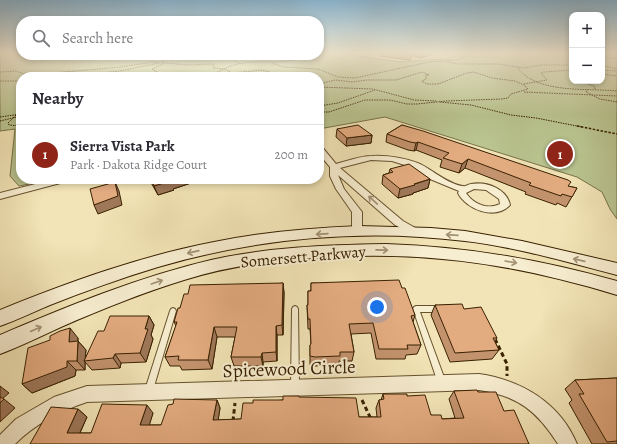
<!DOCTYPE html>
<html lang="en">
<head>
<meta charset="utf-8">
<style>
	body { margin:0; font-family:Alegreya,serif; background:#f2f2f3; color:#2b2b33 }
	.controls { position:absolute; right:12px; top:12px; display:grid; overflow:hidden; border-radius:8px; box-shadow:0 2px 6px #0003 }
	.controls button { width:36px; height:36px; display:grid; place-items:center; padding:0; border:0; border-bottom:1px solid #e1e1e2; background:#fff; color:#2b2b33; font:20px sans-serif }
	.you { position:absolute; left:377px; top:307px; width:14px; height:14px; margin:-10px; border:3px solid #fff; border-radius:50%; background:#1a73e8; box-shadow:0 0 0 6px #1a73e833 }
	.badge { display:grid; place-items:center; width:26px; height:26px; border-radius:50%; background:#8f2418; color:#fff; font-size:13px; font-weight:700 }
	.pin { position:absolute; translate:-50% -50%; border:2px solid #fff; box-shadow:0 1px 4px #0006 }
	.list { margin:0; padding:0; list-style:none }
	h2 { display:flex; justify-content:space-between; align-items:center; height:52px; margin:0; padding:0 16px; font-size:17px }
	h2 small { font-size:13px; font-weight:400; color:#7c7c81 }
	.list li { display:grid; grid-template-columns:26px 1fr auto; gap:12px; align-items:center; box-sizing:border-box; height:60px; padding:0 16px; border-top:1px solid #e1e1e2 }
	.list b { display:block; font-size:15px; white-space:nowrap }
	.list p { margin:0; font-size:13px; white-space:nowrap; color:#7c7c81 }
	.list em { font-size:13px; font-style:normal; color:#7c7c81 }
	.icon { flex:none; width:22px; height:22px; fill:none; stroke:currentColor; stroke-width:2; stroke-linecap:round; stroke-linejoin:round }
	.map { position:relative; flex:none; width:617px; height:444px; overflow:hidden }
	.search { position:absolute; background:#fff; box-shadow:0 2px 6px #0003; left:16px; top:16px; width:308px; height:44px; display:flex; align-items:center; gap:10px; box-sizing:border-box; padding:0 14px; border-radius:16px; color:#7c7c81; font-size:15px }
	.panel { position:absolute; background:#fff; box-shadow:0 2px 6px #0003; left:16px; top:72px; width:308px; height:112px; border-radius:16px }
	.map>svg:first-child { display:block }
	.green { fill:#b9c48f; stroke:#797248 }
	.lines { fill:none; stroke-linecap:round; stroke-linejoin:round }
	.service-casing { stroke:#67522e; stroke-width:2 }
	.minor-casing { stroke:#67522e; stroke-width:2 }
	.secondary-casing { stroke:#392101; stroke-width:2 }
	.path-far2 { stroke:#392101; stroke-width:1; stroke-dasharray:1.5 1; stroke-linecap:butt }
	.path-far1 { stroke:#392101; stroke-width:1.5; stroke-dasharray:2.5 1.5; stroke-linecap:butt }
	.path { stroke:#392101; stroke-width:3; stroke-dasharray:4.5 3; stroke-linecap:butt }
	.service { fill:#f7edd0; fill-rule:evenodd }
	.minor { fill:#f7edd0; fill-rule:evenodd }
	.secondary { fill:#f7edd0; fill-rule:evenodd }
	.wall { fill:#c3936e; stroke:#392101 }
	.shaded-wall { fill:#9f785a; stroke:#392101 }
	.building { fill:#e3ab80; stroke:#392101 }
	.oneway { stroke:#a29173 }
	.labels { text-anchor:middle; stroke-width:4; stroke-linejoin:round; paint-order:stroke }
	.street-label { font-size:16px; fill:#392101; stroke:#f7edd0 }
	.near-street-label { font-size:19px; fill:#392101; stroke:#f7edd0 }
</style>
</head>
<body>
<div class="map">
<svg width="617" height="444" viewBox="0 0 617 444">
	<rect width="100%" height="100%" fill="#f2e4b6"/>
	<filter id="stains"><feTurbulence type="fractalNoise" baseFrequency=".005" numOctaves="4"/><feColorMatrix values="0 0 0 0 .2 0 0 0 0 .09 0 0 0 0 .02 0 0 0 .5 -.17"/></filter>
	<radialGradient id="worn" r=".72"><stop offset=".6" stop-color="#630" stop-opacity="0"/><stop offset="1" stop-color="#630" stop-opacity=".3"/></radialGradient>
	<path class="green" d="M0,53H21V55H319V53H338L400,62L445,59L467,53H572V81H602V54L617,55V219L610,209L602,192L577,177L385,117L319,129V77H21V179H55L19,186L10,176L15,129L0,131Z"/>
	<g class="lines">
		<g class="service-casing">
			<path id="service" d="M295,306L297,307L298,309L299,386L298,389L295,390L292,389L291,386L292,309L293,307Z
				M416,306H434L436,307L437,309L436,311L434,312H420L445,380L444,383L441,384L438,383L437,380L413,309L414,307Z
				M173,308L175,309L176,311L153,390L152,393L149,394L146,393L145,390L170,311L171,309Z"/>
		</g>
		<g class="minor-casing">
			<path id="minor" d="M319,147H322L336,164C347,161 360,156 372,156C387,155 406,158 420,164C431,169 449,185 463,186C466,187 469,184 471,184C487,181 507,189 510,205C495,221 466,209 458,193L459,191L430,179L414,168L392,161L371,160L340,168L403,221L419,230L420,232L415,235L395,225L338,175L344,189L362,212V232L357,235L353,234L352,232V212L336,189L330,176V167L319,154ZM474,189L486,190L499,199L500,204C488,210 473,204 466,193Z
				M55,179H69L68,181L0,199V193Z
				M479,374C521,380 560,403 577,444H558C537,411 518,396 479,390L87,402C60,411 35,424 15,444H0V435L16,419L54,397L87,386Z"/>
		</g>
		<g class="secondary-casing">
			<path id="secondary" d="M359,226L431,228L465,231L522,241L617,263V275C567,262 516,247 465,241C363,228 257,238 158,267C122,278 85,291 50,305C33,312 17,320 0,326V310C69,282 141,256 214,242C262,232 310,228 359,226Z
				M386,244C468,247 538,259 617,281V295C509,262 414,249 301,259C261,262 222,268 184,280C142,293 102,309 61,327C41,336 21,346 0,354V335C68,306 139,277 211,260C268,247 328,245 386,244Z"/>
		</g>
		<path class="path-far2" d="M560,53L572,55
			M566,54L572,63
			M221,55L240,63
			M602,57L617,59
			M447,62L459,64H498L524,68L541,65H572
			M272,63L283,67L318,69L338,77L355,78L429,62L456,60L475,53
			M602,65L617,69
			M518,68C537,94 587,88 617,91
			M602,70L617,71
			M0,72L16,71L24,74H41L121,67L153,62L189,65L212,64L214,65L213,68L225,69L232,73L262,70L270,72L264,77
			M602,74L617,76
			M63,77L120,71L159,63
			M140,77L157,72L152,69L163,64L162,62L169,55
			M208,77C219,71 230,65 243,63C263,60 284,65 303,57L302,55
			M319,77V79
			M0,81H21
			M579,81L594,86L595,89
			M319,84L335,80L352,82L367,80H396L422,72L429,75H426V79L422,81L427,84H438L467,73L474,72L492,78L515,81L524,85L528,89L511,94L508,98L502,99L446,101L417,104H407L390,100H365L329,112H319
			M524,84L547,80L541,73L544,72L572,70
			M319,87L373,89L414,100L436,101
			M588,89L586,92L600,99L617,102
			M524,92L617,96
			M440,102L471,105L511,115L536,118L582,127
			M319,106L338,103L375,90
			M16,115L8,123L9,125L21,126
			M0,117L21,114
			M0,121L21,116"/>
		<path class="path-far1" d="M577,126L617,134"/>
		<path class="path" d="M495,339L507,364V376
			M362,400L371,419
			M233,421L235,403"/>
		<use href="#service" class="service"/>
		<use href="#minor" class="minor"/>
		<use href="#secondary" class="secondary"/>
	</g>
	<path class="wall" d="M380,53H436L420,58L412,55L410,60L380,56Z
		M402,125L568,186L577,188L566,207L557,203L556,205L525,194L526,192L465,168L459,173L440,167L442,160L416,150L414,151L408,150L386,142L387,134Z
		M337,129L372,135L371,143L346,146L336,137Z
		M390,169L430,179L428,188L413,193V194L398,198L382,184L383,175L389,173Z
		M149,179H190L191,183L173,189L174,190L158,195Z
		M215,179H251V180L216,181Z
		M283,283L284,293L283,335H277V361L263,362V366H234L231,357L235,337H217L212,369L182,370L180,366H170L165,357L176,326L174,322L180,308L188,294Z
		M311,283L402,288L415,315L413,322L421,345L417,354L406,355L405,359H376L371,333L351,334L354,352L352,361H339V365L315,366L310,365V345L311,344L310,329H308L307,305H308V291H311Z
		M435,305L464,309L497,338L495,342L499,350L492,359L450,362L431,315Z
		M149,316L154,325L151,335L153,339L146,362L121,363L120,368L92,370L85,362V370H76L75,376L32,393L22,384L78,338V341L86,350L85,358L104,331Z
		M617,378V444H592L569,403L572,400L565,389L575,380Z
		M454,391L478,392L504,411L529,444H30L78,409L87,417L80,433H91L153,413L149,425H161L217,400L220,408L218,420L241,419L253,403L283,400L299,397L359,417H377L376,408L379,400H381L383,394L407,396L431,415L442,419L455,418L449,399Z"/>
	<path class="shaded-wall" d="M421,53H436L420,58Z
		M372,135L371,143L346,146L347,138Z
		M418,142L416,150L414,151L416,143Z
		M468,159L465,168L459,173L462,164Z
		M173,179H190L191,183L173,189L174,190L158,195L154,186Z
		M430,179L428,188L413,193V194L398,198L400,189Z
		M115,182L119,191L122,205L98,214L94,205Z
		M283,283L284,293L283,335L282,325Z
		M149,316L154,325L151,335L153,339L146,362L140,353L145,329Z
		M276,326L277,335V361L276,352Z
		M214,327L217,337L212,369L208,360Z
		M70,328L78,338L77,352L69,342Z
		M78,341L86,350L85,361H84L85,362V370L77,361Z
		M262,353L263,362V366L261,357Z
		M115,354L121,363L120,368L113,358Z
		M67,361L76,370L75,376L32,393L22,384Z
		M0,386L9,393L2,399L0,397Z
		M4,399L15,408L0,422V403Z
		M217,400L220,408L217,428L213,420Z
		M147,405L153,413L147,433L140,425Z
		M78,409L87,417L76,441L67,433Z"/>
	<path class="building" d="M400,53H412L411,54Z
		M358,125L372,135L347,138L337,129Z
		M402,125L423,131L568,180L571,182L568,186L577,188L572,197L562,194L561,196L529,185L531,183L468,159L462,164L443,158L449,153L418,142L416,143L410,142L387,134Z
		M409,164L430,179L414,184L415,185L400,189L383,175L393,172L390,169Z
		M151,179H173L170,180L171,181L154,186Z
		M115,182L118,196L94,205L90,189Z
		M399,280L402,288H405L415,315L411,316L421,345H407L408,349H379L373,323L349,324L354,352H340V356L315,357L310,356V345L311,344L310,319H308L307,305H308V291H311V283Z
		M283,283L282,325L276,326V352L262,353L261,357H231L237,327H214L208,360H178L179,356L165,357L177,322H174L178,308H180L184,294H188L190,285Z
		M462,304L464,309L481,307L497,338H493L499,350L455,353L435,305Z
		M110,316H149L145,329H148L140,353L115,354L113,358L84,361L98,331H104Z
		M70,328L69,342L78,341L77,361H67V367L22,384L28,348L50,340V336L60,331Z
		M617,378V441L607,442L579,394H584L575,380Z
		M477,390L478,392H496L504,411L514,410L529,444H30L51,407L78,409L67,433H91L102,404L147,405L140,425H161L168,405L173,404L174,399L217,400L213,420L241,419L243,403H253V400H283V396H299V397L356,398L359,417H381L379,400L384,399L383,394H407V396L425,395L431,415H441L442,419L464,418L454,391Z
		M0,397L4,399L0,403Z"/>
	<defs><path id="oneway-shaft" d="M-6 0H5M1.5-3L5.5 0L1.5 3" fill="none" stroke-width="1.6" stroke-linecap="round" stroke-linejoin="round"/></defs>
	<g class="oneway">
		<use href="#oneway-shaft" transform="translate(373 200) rotate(-137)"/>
		<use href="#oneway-shaft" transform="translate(322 234) rotate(176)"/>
		<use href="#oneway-shaft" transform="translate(452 235) rotate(-176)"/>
		<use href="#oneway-shaft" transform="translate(382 250) rotate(1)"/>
		<use href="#oneway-shaft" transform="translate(193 252) rotate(167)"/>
		<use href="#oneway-shaft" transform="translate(579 260) rotate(-167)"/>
		<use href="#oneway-shaft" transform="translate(511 262) rotate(10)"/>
		<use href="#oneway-shaft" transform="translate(157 282) rotate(-19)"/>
		<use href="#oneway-shaft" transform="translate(36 329) rotate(-24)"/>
	</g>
	<linearGradient id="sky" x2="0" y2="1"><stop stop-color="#8ab7d4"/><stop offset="0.46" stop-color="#f9f3de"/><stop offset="1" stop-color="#f9f3de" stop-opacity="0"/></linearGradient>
	<rect width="617" height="115" fill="url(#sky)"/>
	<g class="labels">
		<g class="street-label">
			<text transform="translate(303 256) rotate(-5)" y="6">Somersett Parkway</text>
		</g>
		<g class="near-street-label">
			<text transform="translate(289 368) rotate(-2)" y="7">Spicewood Circle</text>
		</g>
	</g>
	<rect width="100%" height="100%" filter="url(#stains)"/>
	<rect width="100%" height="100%" fill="url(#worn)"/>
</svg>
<div class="controls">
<button>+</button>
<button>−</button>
</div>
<div class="you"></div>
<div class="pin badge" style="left:560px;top:154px">1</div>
<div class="search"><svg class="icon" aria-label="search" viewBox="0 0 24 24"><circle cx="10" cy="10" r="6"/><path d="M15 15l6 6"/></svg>Search here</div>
<section class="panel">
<h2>Nearby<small></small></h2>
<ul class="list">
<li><span class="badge">1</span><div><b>Sierra Vista Park</b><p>Park · Dakota Ridge Court</p></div><em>200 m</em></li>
</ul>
</section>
</div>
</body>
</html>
